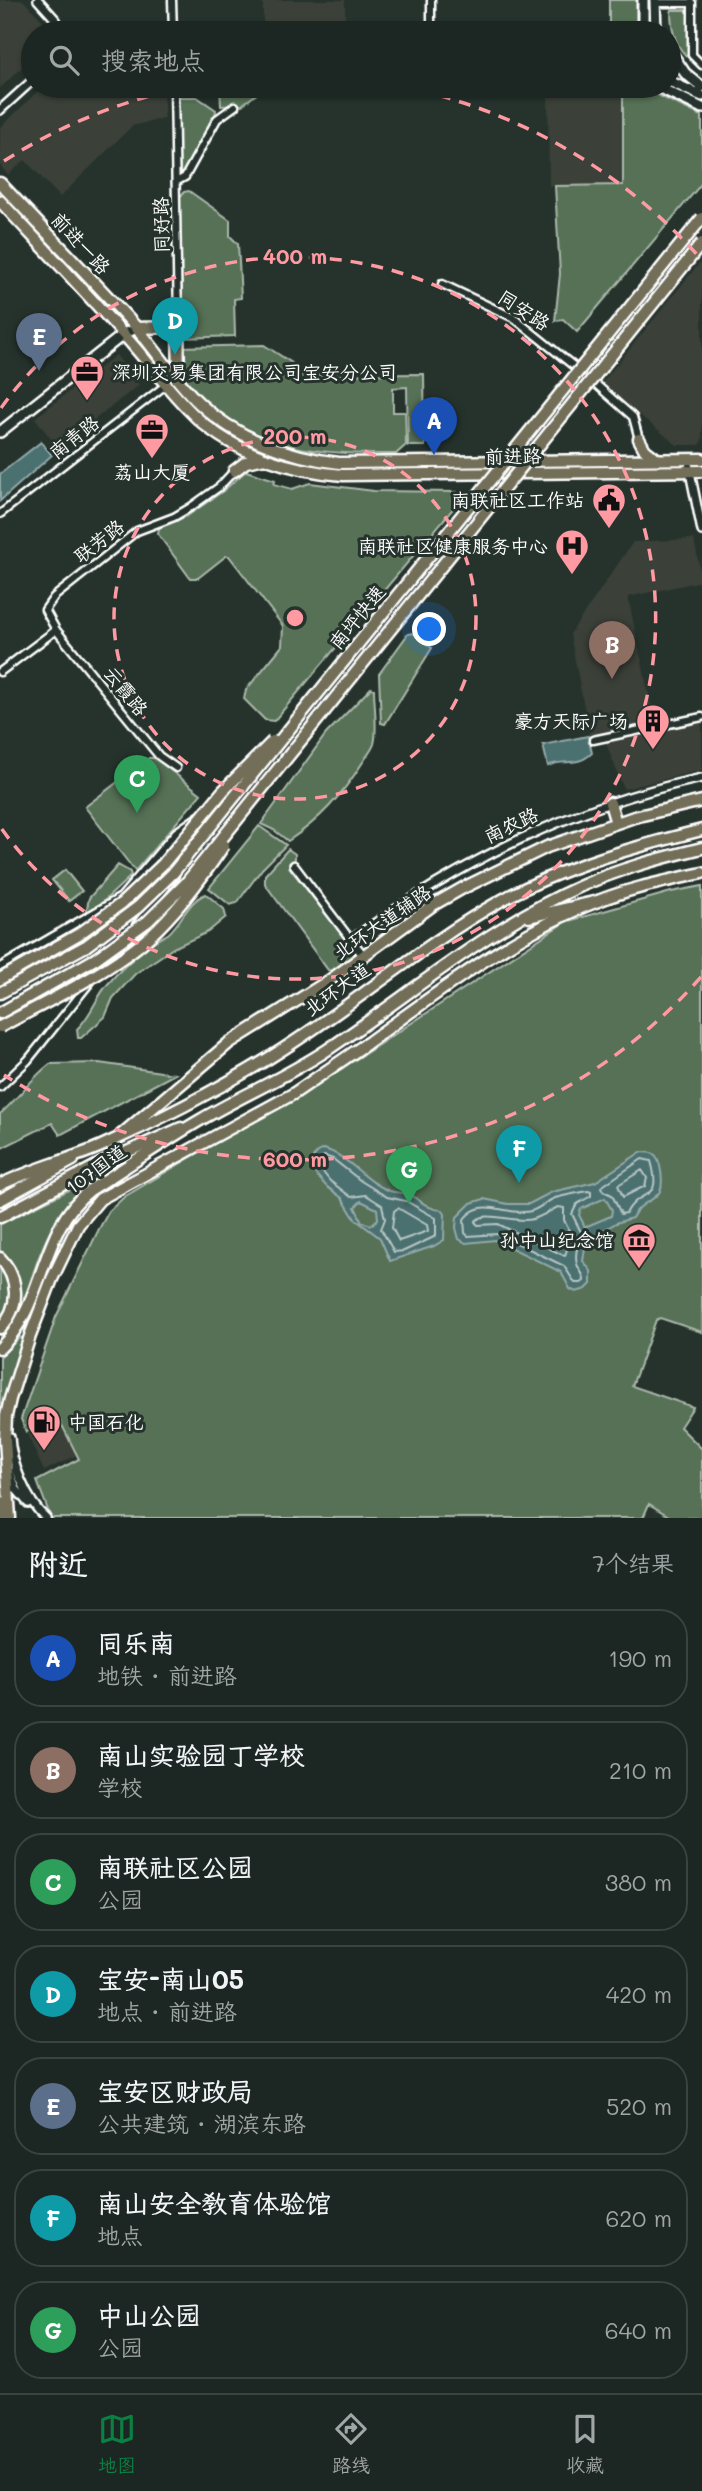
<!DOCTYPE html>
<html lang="zh">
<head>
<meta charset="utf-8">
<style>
	body { margin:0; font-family:Mali,"LXGW WenKai TC",sans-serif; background:#29322f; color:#f1f3f6 }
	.you { position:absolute; left:430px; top:630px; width:24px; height:24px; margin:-18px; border:5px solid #fff; border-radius:50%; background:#1a73e8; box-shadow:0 0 0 10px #1a73e833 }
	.badge { display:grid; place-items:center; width:46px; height:46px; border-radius:50%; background:#0b8043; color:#fff; font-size:23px; font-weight:700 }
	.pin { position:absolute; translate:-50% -58px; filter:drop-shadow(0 2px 4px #0008) }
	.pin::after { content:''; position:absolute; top:37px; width:24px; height:21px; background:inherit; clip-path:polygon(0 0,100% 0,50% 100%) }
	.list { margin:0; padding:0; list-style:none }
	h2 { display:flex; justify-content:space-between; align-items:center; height:91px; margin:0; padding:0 28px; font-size:30px }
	h2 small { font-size:23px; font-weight:400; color:#a0a5a5 }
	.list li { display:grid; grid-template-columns:46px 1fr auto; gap:21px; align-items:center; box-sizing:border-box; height:98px; margin:0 14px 14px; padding:0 14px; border:2px solid #3a4340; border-radius:28px }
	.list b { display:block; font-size:26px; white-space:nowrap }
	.list p { margin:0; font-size:23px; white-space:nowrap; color:#a0a5a5 }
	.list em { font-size:23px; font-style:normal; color:#a0a5a5 }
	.icon { flex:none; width:38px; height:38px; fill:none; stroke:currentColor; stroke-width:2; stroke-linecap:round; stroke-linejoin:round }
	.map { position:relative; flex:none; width:702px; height:1518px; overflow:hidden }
	.search { position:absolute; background:#1c2622; box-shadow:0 2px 5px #0004; left:21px; right:21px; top:21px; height:77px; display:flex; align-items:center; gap:18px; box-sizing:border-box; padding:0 24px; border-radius:38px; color:#a0a5a5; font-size:26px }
	.sheet { height:875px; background:#1c2622 }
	nav { display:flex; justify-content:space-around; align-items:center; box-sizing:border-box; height:98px; border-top:2px solid #3a4340; background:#1c2622; font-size:19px; color:#a0a5a5 }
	nav a { display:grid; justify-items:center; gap:4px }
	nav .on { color:#0b8043 }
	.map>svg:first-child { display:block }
	.built { fill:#3a4138 }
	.green { fill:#577157; stroke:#abb8ab; stroke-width:2 }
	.water { fill:#4b706f; stroke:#93a9a9; stroke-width:2; fill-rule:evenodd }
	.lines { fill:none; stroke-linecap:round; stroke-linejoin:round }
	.shore { stroke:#b7c6c5; stroke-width:2 }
	.minor-casing { stroke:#fff; stroke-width:11 }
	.tertiary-casing { stroke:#fff; stroke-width:12 }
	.secondary-casing { stroke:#fff; stroke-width:14 }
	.primary-casing { stroke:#fff; stroke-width:15 }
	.trunk-casing { stroke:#fff; stroke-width:15 }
	.minor { stroke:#26332d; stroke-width:6 }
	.tertiary { stroke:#26332d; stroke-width:7 }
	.secondary { stroke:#26332d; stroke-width:9 }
	.primary { stroke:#726e59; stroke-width:10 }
	.trunk { stroke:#726e59; stroke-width:10 }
	.trunk-bridge-casing { stroke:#fff; stroke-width:15; stroke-linecap:butt }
	.trunk-bridge { stroke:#726e59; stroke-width:10 }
	.ring { fill:none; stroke:#ff9aa2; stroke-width:3.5; stroke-dasharray:12 9 }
	.labels { text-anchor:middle; stroke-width:6; stroke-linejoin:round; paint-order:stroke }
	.street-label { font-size:19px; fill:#fff; stroke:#26332d }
	.poi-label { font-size:19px; fill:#fff; stroke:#26332d; text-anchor:end }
	.centre { fill:#ff9aa2; stroke:#26332d; stroke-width:3.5 }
	.ring-label { font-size:21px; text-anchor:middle; font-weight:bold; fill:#ff9aa2; stroke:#26332d; stroke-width:6; stroke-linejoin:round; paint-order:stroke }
</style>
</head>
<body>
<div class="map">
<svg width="702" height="1518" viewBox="0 0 702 1518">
	<rect width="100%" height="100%" fill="#26332d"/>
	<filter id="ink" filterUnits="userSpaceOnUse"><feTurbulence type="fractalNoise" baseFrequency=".0143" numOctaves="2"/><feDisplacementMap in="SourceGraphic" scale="14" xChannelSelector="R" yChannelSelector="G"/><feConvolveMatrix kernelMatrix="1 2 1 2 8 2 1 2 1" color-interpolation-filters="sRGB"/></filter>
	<g filter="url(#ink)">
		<path class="built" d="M0,0H23L54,33H33V57L0,88Z
			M263,0H345V33H263Z
			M43,86H164V118L132,126L60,197L25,160L8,175L0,165V128Z
			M623,92V186H549L548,93Z
			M702,260V439L700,445H677L601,384Z
			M116,355L139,385L58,448L35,418Z
			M694,539L702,581L628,597L655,724L590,738L570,634L633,542Z
			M702,720V770L624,789L605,741Z
			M58,1417L77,1455L44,1471L26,1432Z"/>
		<path class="green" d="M609,0H636V33H609Z
			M671,10H690V59C675,48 671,27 671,10Z
			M220,86H267L242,105L221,106Z
			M623,86H639L702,116V183L577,332L563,319L555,321L560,274L555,186L623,185Z
			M178,97H197L216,110L215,116L183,174H178L176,99Z
			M189,191L230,220V236L238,244L241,298L234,299L235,336L183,338L179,198L184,192Z
			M264,345L292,363L293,375L424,374L425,446H408L407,387L393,388V412H405L406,445L396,454C327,455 253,451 201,399C196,393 185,386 183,379C179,371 181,356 180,347Z
			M246,471L275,480L274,484L292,489L310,483L374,491L457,492L462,498L274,721L265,720L244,699L246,690L282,646L283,626L229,556H226L198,578H190L158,534L159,528L187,516L223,491Z
			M414,633L432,648L385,724L381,723L379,674L408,634Z
			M371,688L374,689C374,704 378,729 374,744C372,750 366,757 363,762C342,795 320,820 288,841L274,830L261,824L326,734Z
			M149,758H155L201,794L135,871L85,807Z
			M259,826L286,845L262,869L237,903L230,905L209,888Z
			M288,849L295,854V859L289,863V867L354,950V956L335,971L328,970L265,884V875Z
			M118,865L130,872L131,876L91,913H86L89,898Z
			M65,870L82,891L69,901L52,880Z
			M702,886V1332L660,1318L656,1320L632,1386L693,1407L680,1427L702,1449V1518H672L649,1504L643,1518H51L37,1481L79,1459L58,1417L26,1432L21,1419L56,1317L99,1229L109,1211L124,1197L363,1055L565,922L671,892Z
			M206,894L224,909L226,917L208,932L173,948L135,974L113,998L105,1017L81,1038H78L77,1029C92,1015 95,999 107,985C120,969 135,957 151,944C156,939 164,937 169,933C182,921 189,900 206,894Z
			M99,1063L175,1074L60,1135L52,1123L0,1149V1114C18,1099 32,1077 50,1064Z
			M85,1182L86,1185C60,1204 43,1243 33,1274C24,1298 21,1318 0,1336V1224Z
			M20,1337L26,1340L1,1422L0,1446V1357Z"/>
		<path class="water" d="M41,442L52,455L0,501V474Z
			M588,736L592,753C576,768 564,758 548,766L543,745Z
			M324,1149C349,1156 365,1182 390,1191C395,1193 402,1192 407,1194C420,1198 427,1210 442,1210L445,1214L444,1240L434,1246L390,1261L380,1238L355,1219L342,1198L326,1186L312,1170C309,1161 315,1152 324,1149ZM361,1201L377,1209L378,1219L371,1225L362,1222L355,1207Z
			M641,1152C653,1152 657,1153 660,1166C669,1207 644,1193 632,1218L616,1223L586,1241L583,1261L591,1271V1284L586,1289L576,1292L570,1289L561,1272L495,1240L466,1243L459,1239L456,1228L457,1217L471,1203L484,1199L508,1204H529L552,1192L595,1182ZM605,1198L612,1210L611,1216L585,1227L579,1215L581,1209Z"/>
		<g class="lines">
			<path class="shore" d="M324,1156L333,1159L361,1181L387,1197L406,1201L436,1218V1236L404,1251L394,1252L381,1229L385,1219L382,1205L366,1195L351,1197L330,1181L318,1166Z
				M642,1159L651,1161C663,1204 641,1186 626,1213L621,1214L612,1195L603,1191L601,1187Z
				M642,1170L647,1178L645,1186L623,1197L618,1185Z
				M588,1191L591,1192V1196L577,1204L572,1214L582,1234C578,1243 574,1254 577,1264C579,1271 584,1273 584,1281L581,1283H575L564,1266L498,1234L468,1236L465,1233L464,1219C482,1195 507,1217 531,1211C539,1209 547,1201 555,1198C566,1195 577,1193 588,1191Z
				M558,1207L564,1208V1220L571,1235L565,1256L498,1224L478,1225L475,1222C483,1209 516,1224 533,1219C541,1217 550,1211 558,1207Z
				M398,1208L427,1225L428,1231L399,1241L392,1228L394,1211Z"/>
			<g class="minor-casing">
				<path id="minor" d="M172,0L173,33
					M431,0V33
					M655,3H692V55L702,65
					M174,86L178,324
					M176,182L185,177L217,119L235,106
					M442,284L514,318L581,372
					M590,379L633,417L639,439
					M0,514L167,384
					M0,672L56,630
					M593,740L702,717
					M176,768L159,756L56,630L45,610L54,597L137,531L174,517L191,507L219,487L234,471
					M294,865L351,940
					M136,925L175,876
					M0,967L121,897L176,832L199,816
					M101,969L120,945
					M0,1087L28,1060L92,980"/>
			</g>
			<g class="tertiary-casing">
				<path id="tertiary" d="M38,0L56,20L62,33
					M0,110L33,80
					M689,467L702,531
					M364,956L351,940C460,862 570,806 702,778
					M10,1437C11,1462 27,1502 46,1518
					M10,1471L16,1489L28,1503"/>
			</g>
			<g class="secondary-casing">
				<path id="secondary" d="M643,0V33
					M655,0L656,33
					M669,49L685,73L702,87
					M669,81L702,96
					M656,86L702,108
					M0,432L124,334L136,328"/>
			</g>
			<g class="primary-casing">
				<path id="primary" d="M0,183C45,231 91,278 135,326C157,351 175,381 200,404C237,439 290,457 339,463L702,459
					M0,201C41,245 83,289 123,334C148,361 170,393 197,418C236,454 292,471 343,475L702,471
					M136,328L174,327L178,324L179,378
					M639,439L645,450L657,459
					M234,471L246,462L265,458
					M610,803L616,823
					M366,1044C439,992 513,933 598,901C631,888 667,881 702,873
					M121,1135L229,1043L330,980L433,905L463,888L547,847L634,817L702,801
					M0,1200L73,1160
					M0,1217L102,1163L181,1128
					M0,1258C19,1278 21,1307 0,1328
					M0,1502L3,1518"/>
			</g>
			<g class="trunk-casing">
				<path id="trunk" d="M529,917L598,901
					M0,993L86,946
					M0,1013L95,959
					M0,1185C32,1169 66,1161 99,1147C157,1121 215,1091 269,1058C349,1009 420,946 502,900C564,866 634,847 702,830
					M0,1348C46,1304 39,1229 90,1190C128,1166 164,1141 202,1119C243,1095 288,1076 327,1050C411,994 488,927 581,886C619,869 661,858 702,848
					M10,1518L5,1439L6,1416L10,1399L30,1336L52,1279L78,1225L100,1199L293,1094L366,1044"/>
			</g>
			<use href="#minor" class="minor"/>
			<use href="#tertiary" class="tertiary"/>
			<use href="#secondary" class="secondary"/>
			<use href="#primary" class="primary"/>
			<use href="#trunk" class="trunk"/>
			<g class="trunk-bridge-casing">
				<path id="trunk-bridge" d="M86,946L138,907L173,873L702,218
					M95,959L148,921L186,883L702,243
					M0,979L79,934L122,903L163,864L223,791L273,741
					M0,1027C46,1002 110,972 149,937C178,911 202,878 224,845"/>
			</g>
			<use href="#trunk-bridge" class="trunk-bridge"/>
		</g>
	</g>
	<g class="ring">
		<circle cx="295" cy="618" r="181"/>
		<path d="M1 408A361 361 0 1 1 1 828"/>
		<path d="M701 977A542 542 0 0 1 4 1075M4 161A542 542 0 0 1 192 86M398 86A542 542 0 0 1 701 259"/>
	</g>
	<defs>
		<g id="office-pin" transform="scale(1.75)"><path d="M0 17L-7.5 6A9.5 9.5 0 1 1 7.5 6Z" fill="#ff9aa2" stroke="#26332d"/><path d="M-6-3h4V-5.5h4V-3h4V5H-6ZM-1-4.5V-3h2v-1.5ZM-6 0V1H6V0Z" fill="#111"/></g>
		<g id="civic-pin" transform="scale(1.75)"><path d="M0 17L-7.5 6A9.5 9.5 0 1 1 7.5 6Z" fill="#ff9aa2" stroke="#26332d"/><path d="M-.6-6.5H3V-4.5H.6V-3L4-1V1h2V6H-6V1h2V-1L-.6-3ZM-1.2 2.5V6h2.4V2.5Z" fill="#111"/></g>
		<g id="hospital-pin" transform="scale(1.75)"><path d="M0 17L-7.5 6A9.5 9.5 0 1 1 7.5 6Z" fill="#ff9aa2" stroke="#26332d"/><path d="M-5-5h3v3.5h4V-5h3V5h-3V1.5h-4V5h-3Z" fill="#111"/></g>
		<g id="building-pin" transform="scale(1.75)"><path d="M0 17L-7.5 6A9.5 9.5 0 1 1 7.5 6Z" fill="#ff9aa2" stroke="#26332d"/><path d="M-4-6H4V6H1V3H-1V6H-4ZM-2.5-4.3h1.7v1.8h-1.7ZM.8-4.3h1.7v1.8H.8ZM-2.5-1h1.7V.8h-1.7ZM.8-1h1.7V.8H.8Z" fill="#111"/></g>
		<g id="museum-pin" transform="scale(1.75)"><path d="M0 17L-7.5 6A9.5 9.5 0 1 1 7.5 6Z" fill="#ff9aa2" stroke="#26332d"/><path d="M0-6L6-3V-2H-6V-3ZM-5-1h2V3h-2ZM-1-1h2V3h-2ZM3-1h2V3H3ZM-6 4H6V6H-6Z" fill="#111"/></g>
		<g id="fuel-pin" transform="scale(1.75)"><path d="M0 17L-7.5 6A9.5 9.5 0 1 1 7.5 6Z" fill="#ff9aa2" stroke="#26332d"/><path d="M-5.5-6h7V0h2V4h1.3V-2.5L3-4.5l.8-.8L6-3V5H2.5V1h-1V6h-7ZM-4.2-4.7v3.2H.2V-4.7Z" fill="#111"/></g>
	</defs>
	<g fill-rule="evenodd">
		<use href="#office-pin" x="87" y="372"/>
		<use href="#office-pin" x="152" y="430"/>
		<use href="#civic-pin" x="609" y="500"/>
		<use href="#hospital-pin" x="572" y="546"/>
		<use href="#building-pin" x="653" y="721"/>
		<use href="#museum-pin" x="639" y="1240"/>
		<use href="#fuel-pin" x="44" y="1422"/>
	</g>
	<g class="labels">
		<g class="street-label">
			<text transform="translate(161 225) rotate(-91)" y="7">同好路</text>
			<text transform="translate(81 243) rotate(47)" y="7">前进一路</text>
			<text transform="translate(524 310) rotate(33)" y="7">同安路</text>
			<text transform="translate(74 437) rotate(-38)" y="7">南青路</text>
			<text transform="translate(513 456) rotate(-1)" y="7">前进路</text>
			<text transform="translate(99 541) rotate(-38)" y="7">联芳路</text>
			<text transform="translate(357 617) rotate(-51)" y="7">南坪快速</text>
			<text transform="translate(126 691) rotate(51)" y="7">云霞路</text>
			<text transform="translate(511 825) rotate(-25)" y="7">南农路</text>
			<text transform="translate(382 922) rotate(-35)" y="7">北环大道辅路</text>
			<text transform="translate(337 989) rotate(-36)" y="7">北环大道</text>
			<text transform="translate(96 1169) rotate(-36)" y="7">107国道</text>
		</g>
		<g class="poi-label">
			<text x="112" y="379" text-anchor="start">深圳交易集团有限公司宝安分公司</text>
			<text x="152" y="479" text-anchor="middle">荔山大厦</text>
			<text x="584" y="507">南联社区工作站</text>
			<text x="548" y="553">南联社区健康服务中心</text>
			<text x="628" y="728">豪方天际广场</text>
			<text x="614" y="1247">孙中山纪念馆</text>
			<text x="68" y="1429" text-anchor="start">中国石化</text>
		</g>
	</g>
	<circle cx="295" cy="618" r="10" class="centre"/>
	<g class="ring-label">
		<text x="295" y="264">400 m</text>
		<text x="295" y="444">200 m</text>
		<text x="295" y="1167">600 m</text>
	</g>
</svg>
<div class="you"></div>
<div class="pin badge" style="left:434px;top:455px;background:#1a4fb4">A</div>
<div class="pin badge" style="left:612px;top:679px;background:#8d6e63">B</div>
<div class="pin badge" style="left:137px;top:813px;background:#2e9e5b">C</div>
<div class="pin badge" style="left:175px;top:355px;background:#0f9aa8">D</div>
<div class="pin badge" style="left:39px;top:371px;background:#5c6f8a">E</div>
<div class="pin badge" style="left:519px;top:1183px;background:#0f9aa8">F</div>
<div class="pin badge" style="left:409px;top:1204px;background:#2e9e5b">G</div>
<div class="search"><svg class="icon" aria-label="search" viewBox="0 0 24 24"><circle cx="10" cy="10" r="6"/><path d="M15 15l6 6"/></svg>搜索地点</div>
</div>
<section class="sheet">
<h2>附近<small>7个结果</small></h2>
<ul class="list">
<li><span class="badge" style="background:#1a4fb4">A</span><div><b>同乐南</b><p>地铁 · 前进路</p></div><em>190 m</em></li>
<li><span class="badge" style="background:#8d6e63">B</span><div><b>南山实验园丁学校</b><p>学校</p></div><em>210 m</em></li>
<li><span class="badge" style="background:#2e9e5b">C</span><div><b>南联社区公园</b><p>公园</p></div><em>380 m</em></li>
<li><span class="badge" style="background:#0f9aa8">D</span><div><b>宝安-南山05</b><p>地点 · 前进路</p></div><em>420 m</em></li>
<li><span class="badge" style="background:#5c6f8a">E</span><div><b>宝安区财政局</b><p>公共建筑 · 湖滨东路</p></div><em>520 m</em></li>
<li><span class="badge" style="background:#0f9aa8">F</span><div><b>南山安全教育体验馆</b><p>地点</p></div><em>620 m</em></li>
<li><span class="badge" style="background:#2e9e5b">G</span><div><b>中山公园</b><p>公园</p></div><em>640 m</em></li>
</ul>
</section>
<nav>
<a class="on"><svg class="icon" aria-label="map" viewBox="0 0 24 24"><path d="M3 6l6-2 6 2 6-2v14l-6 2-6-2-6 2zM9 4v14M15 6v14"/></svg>地图</a>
<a><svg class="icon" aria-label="directions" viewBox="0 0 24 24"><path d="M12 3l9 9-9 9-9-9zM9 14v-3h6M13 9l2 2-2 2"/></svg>路线</a>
<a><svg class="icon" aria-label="saved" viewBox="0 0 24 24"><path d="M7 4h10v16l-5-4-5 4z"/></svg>收藏</a>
</nav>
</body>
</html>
